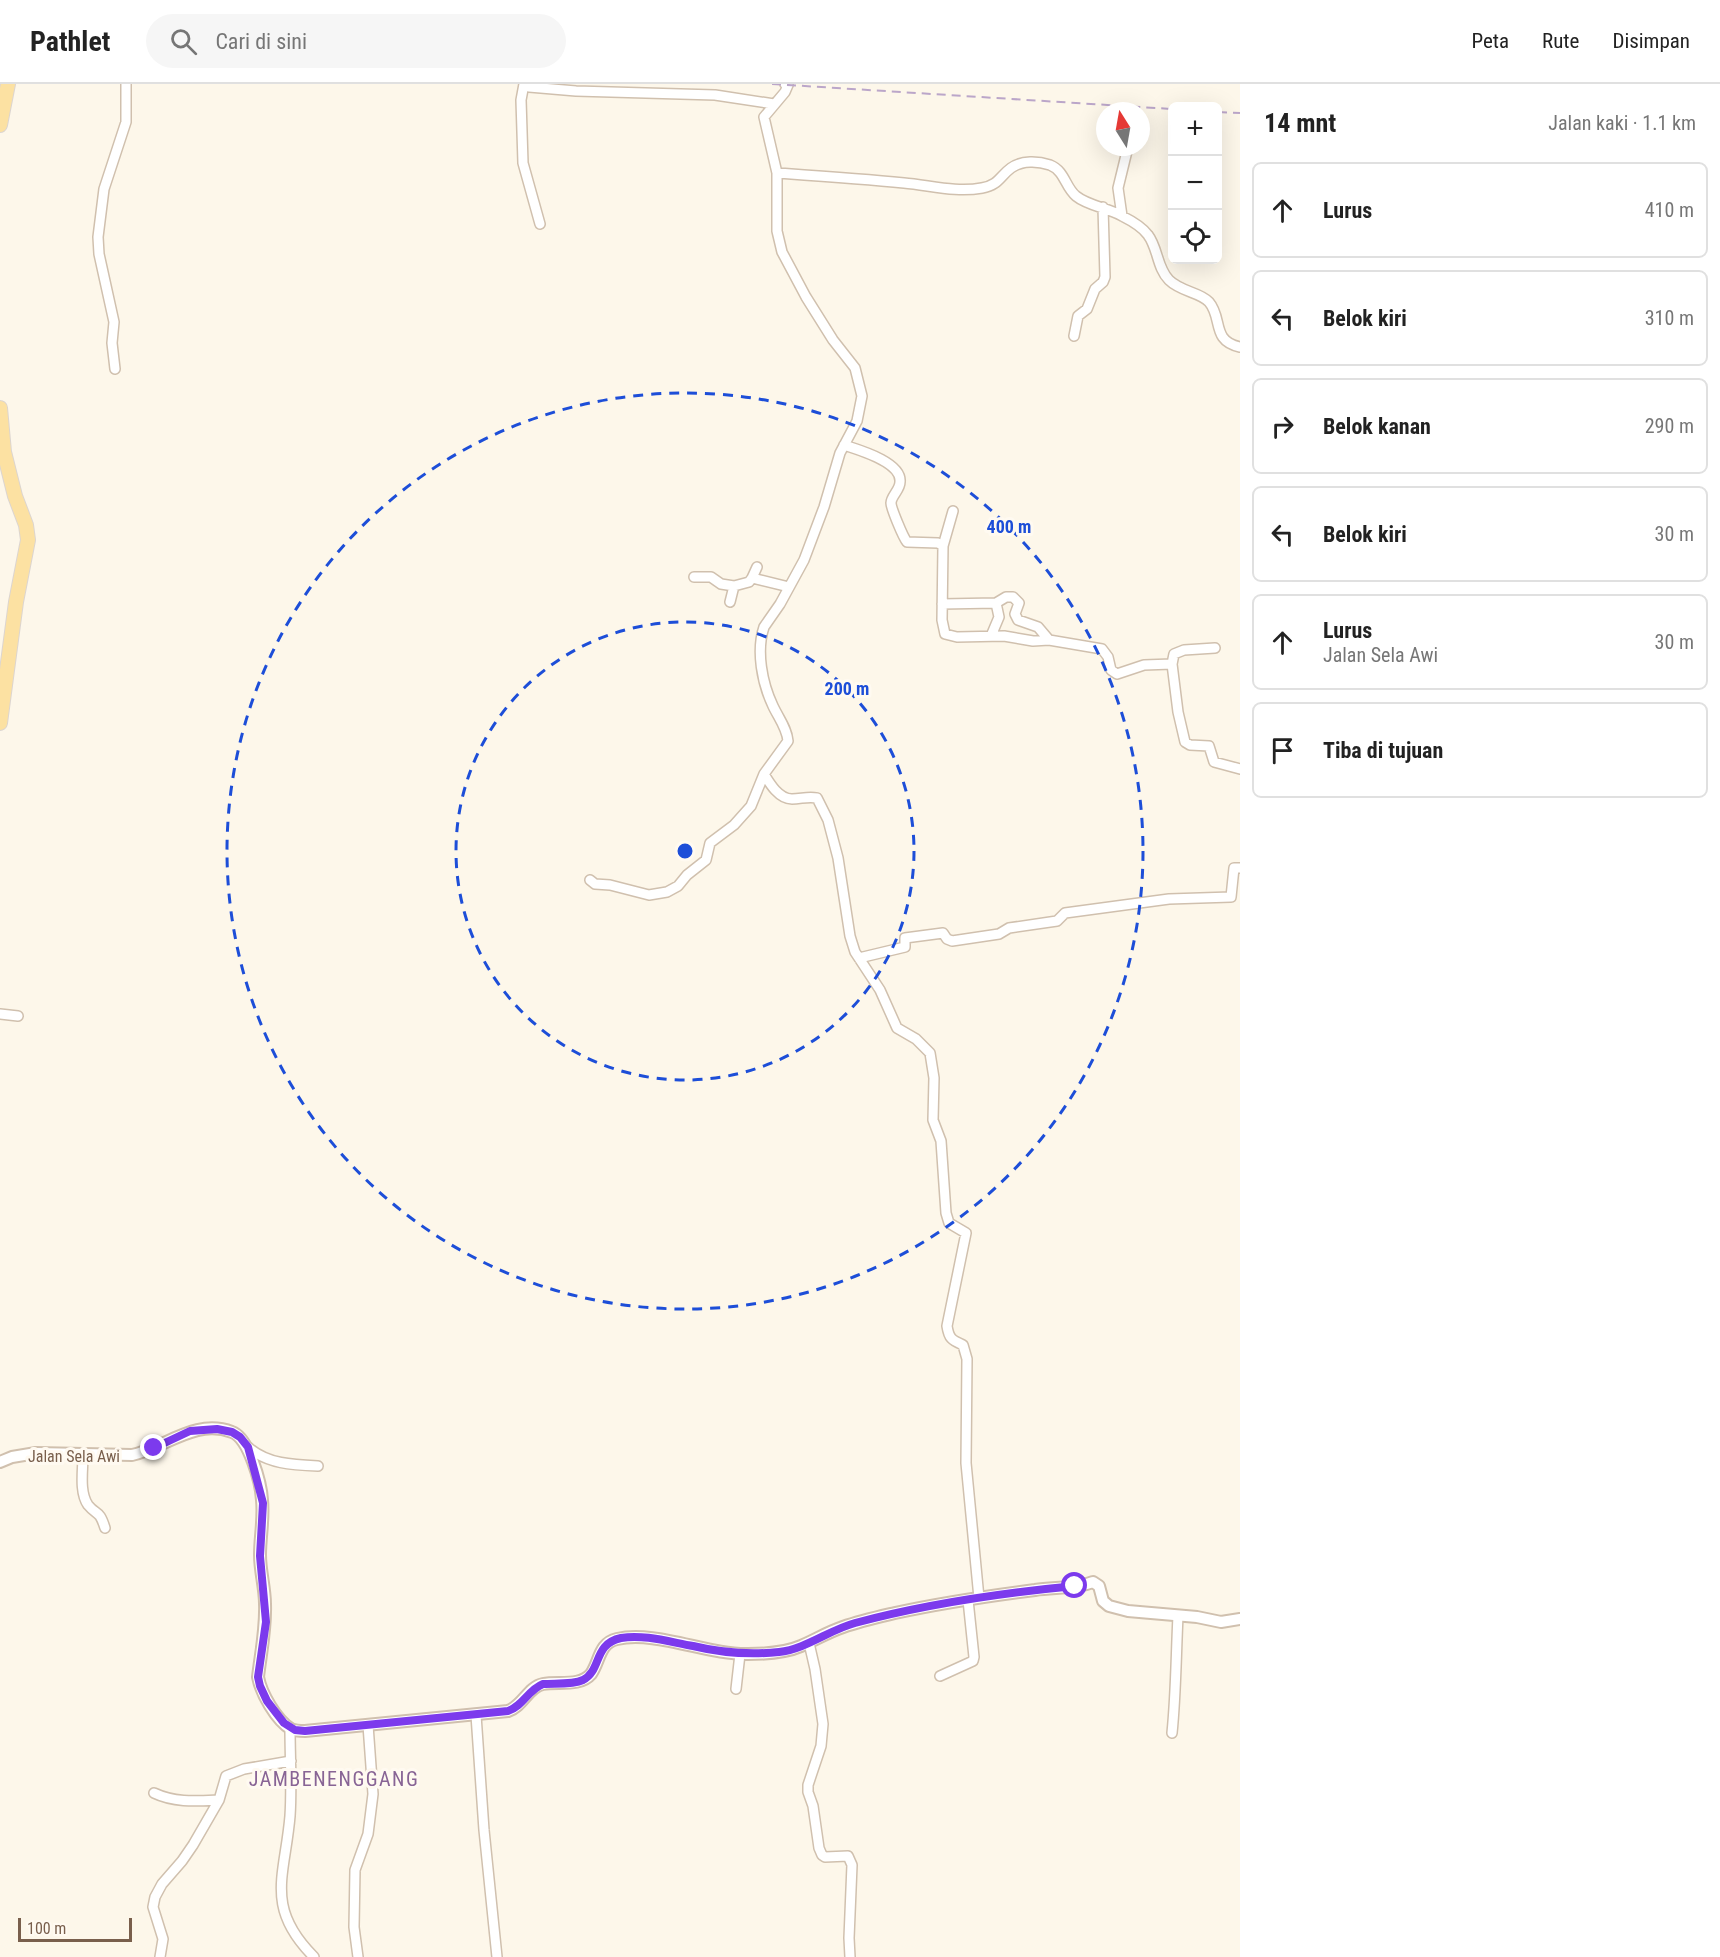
<!DOCTYPE html>
<html lang="id">
<head>
<meta charset="utf-8">
<style>
	body { margin:0; font-family:"Roboto Condensed",sans-serif; background:#f6f6f6; color:#222 }
	.controls { position:absolute; right:18px; top:18px; display:grid; overflow:hidden; border-radius:9px; box-shadow:0 6px 24px #0002 }
	.controls button { width:54px; height:54px; display:grid; place-items:center; padding:0; border:0; border-bottom:2px solid #e0e0e0; background:#fff; color:#222; font:30px sans-serif }
	.compass { position:absolute; left:1096px; top:18px; width:54px; height:54px; border-radius:50%; background:#fff; box-shadow:0 6px 24px #0002; rotate:349deg }
	.scale { position:absolute; left:18px; bottom:15px; width:114px; box-sizing:border-box; padding-left:6px; border:3px solid #795f4c; border-top:0; font-size:16px; line-height:21px; white-space:nowrap; color:#795f4c; -webkit-text-stroke:4px #fffaf1; paint-order:stroke }
	.stop { position:absolute; width:18px; height:18px; margin:-14px; border:4px solid #7c3aed; border-radius:50%; background:#fff }
	.stop.end { background:#7c3aed; border-color:#fff; box-shadow:0 2px 6px #0008 }
	.list { margin:0; padding:0; list-style:none }
	h2 { display:flex; justify-content:space-between; align-items:center; height:78px; margin:0; padding:0 24px; font-size:26px }
	h2 small { font-size:20px; font-weight:400; color:#767676 }
	.list li { display:grid; grid-template-columns:39px 1fr auto; gap:18px; align-items:center; box-sizing:border-box; height:96px; margin:0 12px 12px; padding:0 12px; border:2px solid #e0e0e0; border-radius:9px }
	.list b { display:block; font-size:22px; white-space:nowrap }
	.list p { margin:0; font-size:20px; white-space:nowrap; color:#767676 }
	.list em { font-size:20px; font-style:normal; color:#767676 }
	.icon { flex:none; width:33px; height:33px; fill:none; stroke:currentColor; stroke-width:2; stroke-linecap:round; stroke-linejoin:round }
	.map { position:relative; flex:none; width:1240px; height:1873px; overflow:hidden }
	header { display:flex; align-items:center; gap:36px; box-sizing:border-box; height:84px; padding:0 30px; background:#fff; border-bottom:2px solid #e0e0e0 }
	header strong { font-size:28px }
	nav { display:flex; gap:33px; margin-inline-start:auto; font-size:21px }
	.search { width:420px; height:54px; background:#f6f6f6; display:flex; align-items:center; gap:15px; box-sizing:border-box; padding:0 21px; border-radius:33px; color:#767676; font-size:22px }
	main { display:flex }
	aside { flex:1; background:#fff }
	.map>svg:first-child { display:block }
	.lines { fill:none; stroke-linecap:round; stroke-linejoin:round }
	.minor-casing { stroke:#d0c0ae; stroke-width:12 }
	.tertiary-casing { stroke:#d0c0ae; stroke-width:14 }
	.primary-casing { stroke:#dcd5d0; stroke-width:16 }
	.minor { stroke:#fff; stroke-width:9 }
	.tertiary { stroke:#fff; stroke-width:10 }
	.primary { stroke:#fce1a2; stroke-width:14 }
	.rail { stroke:#bba6c9; stroke-width:2; stroke-dasharray:9 6; stroke-linecap:butt }
	.route { stroke:#7c3aed; stroke-width:8 }
	.ring { fill:none; stroke:#1d4ed8; stroke-width:3; stroke-dasharray:10 8 }
	.labels { text-anchor:middle; stroke-width:6; stroke-linejoin:round; paint-order:stroke }
	.street-label { font-size:16px; fill:#795f4c; stroke:#fffaf1 }
	.quarter-label { font-size:20px; letter-spacing:1.5px; fill:#886495; stroke:#fffaf1 }
	.centre { fill:#1d4ed8; stroke:#fffaf1; stroke-width:3 }
	.ring-label { font-size:18px; text-anchor:middle; font-weight:bold; fill:#1d4ed8; stroke:#fffaf1; stroke-width:6; stroke-linejoin:round; paint-order:stroke }
</style>
</head>
<body>
<header>
<strong>Pathlet</strong>
<div class="search"><svg class="icon" aria-label="search" viewBox="0 0 24 24"><circle cx="10" cy="10" r="6"/><path d="M15 15l6 6"/></svg>Cari di sini</div>
<nav><a>Peta</a><a>Rute</a><a>Disimpan</a></nav>
</header>
<main>
<div class="map">
<svg width="1240" height="1873" viewBox="0 0 1240 1873">
	<rect width="100%" height="100%" fill="#fdf7ea"/>
	<g class="lines">
		<g class="minor-casing">
			<path id="minor" d="M524,0L529,3L576,7L715,11L774,20
				M524,0L521,16L523,79L540,140
				M785,0L788,1L785,8L764,33L777,89V147L782,168L806,213L833,256L855,284L862,312L857,337L840,369L824,423L804,476L780,520L764,543C756,567 762,599 773,622C778,633 787,644 788,657L764,690C770,700 779,715 792,715C801,715 808,712 817,714L828,736L838,774L850,852L855,868L880,906L897,944L916,955L930,969L934,994L933,1036L941,1057L946,1129L949,1139L966,1149L947,1242C949,1255 952,1256 963,1261L967,1275L966,1379L979,1514
				M777,89C819,92 862,95 904,99C929,101 956,109 982,104C999,101 1000,92 1011,84C1022,76 1038,77 1050,81C1065,87 1065,103 1076,112C1088,122 1109,124 1122,132C1130,136 1143,144 1148,151C1158,164 1157,184 1169,196C1181,208 1200,208 1209,218C1223,234 1211,257 1240,263
				M1122,132L1118,104L1128,63
				M1074,252L1078,232L1087,225L1095,205L1103,198L1105,193L1103,123
				M115,285L112,259L114,238L99,170L98,153L104,105L126,38V0
				M844,361C859,366 902,378 900,398C900,406 891,412 891,419C891,424 903,453 907,458L938,459L943,462L942,536L945,550L957,553L1004,552L1033,557L1049,556L1102,565L1108,573L1111,586L1117,590L1144,581L1172,580L1178,628L1185,658L1190,661L1209,662L1214,678L1240,685
				M943,462L953,427
				M757,483L752,494L789,503
				M694,493H711L721,500L734,502L749,498L752,494
				M730,518L734,502
				M942,520L996,519L1006,513H1013L1019,519L1015,530L1018,536L1038,543L1049,556
				M991,552L999,533L996,519
				M1172,580L1174,570L1184,566L1215,564
				M590,796L595,800L610,801L649,811L667,808L678,802L687,791L706,776L710,759L734,741L751,722L764,690
				M859,874L905,863V854L943,849L947,855L952,857L999,850L1009,844L1057,837L1065,829L1169,815L1231,813L1234,784H1240
				M0,930L18,932
				M248,1363C267,1380 293,1381 318,1382
				M83,1371C83,1386 79,1408 88,1421C97,1432 99,1425 105,1444
				M809,1559L815,1585L823,1640L821,1662L808,1701V1708L813,1722L819,1764L822,1771L825,1773L848,1772L852,1781L849,1854L850,1873
				M940,1592L973,1577L974,1573L968,1516
				M736,1605L740,1570
				M476,1631L484,1746L497,1873
				M290,1644C290,1673 292,1703 290,1732C285,1792 264,1823 314,1873
				M1172,1649C1176,1610 1176,1571 1178,1532
				M154,1709C175,1719 197,1717 219,1716
				M160,1873L163,1855L153,1823L155,1813L162,1800L182,1777L193,1761L219,1716L226,1692L244,1685L291,1677
				M358,1873L354,1843L355,1786L368,1750L373,1710L368,1641"/>
		</g>
		<g class="tertiary-casing">
			<path id="tertiary" d="M0,1378L12,1373L36,1369L132,1371C165,1364 195,1334 232,1348C249,1354 261,1399 262,1416C264,1434 260,1453 260,1471C260,1487 265,1504 265,1520C266,1545 261,1568 258,1593C261,1609 276,1636 291,1645C295,1647 300,1647 305,1647L508,1627C523,1622 528,1603 543,1600C558,1597 580,1603 591,1590C600,1577 599,1559 617,1555C655,1546 708,1571 748,1570C765,1570 785,1569 801,1562C815,1556 828,1548 843,1543C860,1537 878,1533 895,1529C941,1519 988,1512 1035,1506C1054,1503 1075,1505 1093,1498L1099,1502L1103,1517L1109,1522L1128,1527L1197,1533L1221,1538L1240,1535"/>
		</g>
		<g class="primary-casing">
			<path id="primary" d="M0,41L8,0
				M0,324L4,368L15,412L26,441L28,456L16,518L0,639"/>
		</g>
		<use href="#minor" class="minor"/>
		<use href="#tertiary" class="tertiary"/>
		<use href="#primary" class="primary"/>
		<path class="rail" d="M772,0L1172,25
			M1218,28L1240,29"/>
	</g>
	<g class="lines">
		<path class="route" d="M154,1364L190,1347L217,1345L232,1348L240,1353L248,1363L263,1419L260,1472L266,1538L258,1593L260,1602L267,1617L284,1639L295,1646L305,1647L508,1627C523,1622 528,1606 543,1600C555,1599 572,1601 583,1596C602,1586 593,1560 621,1554C644,1550 670,1558 693,1562C722,1569 749,1571 779,1568C806,1565 829,1546 855,1539C926,1520 1001,1509 1075,1502"/>
	</g>
	<g class="ring">
		<circle cx="685" cy="767" r="229"/>
		<circle cx="685" cy="767" r="458"/>
	</g>
	<g class="labels">
		<g class="street-label">
			<text x="74" y="1378">Jalan Sela Awi</text>
		</g>
		<g class="quarter-label">
			<text x="334" y="1702">JAMBENENGGANG</text>
		</g>
	</g>
	<circle cx="685" cy="767" r="9" class="centre"/>
	<g class="ring-label">
		<text x="1009" y="449">400 m</text>
		<text x="847" y="611">200 m</text>
	</g>
</svg>
<div class="controls">
<button>+</button>
<button>−</button>
<button><svg class="icon" aria-label="locate" viewBox="0 0 24 24"><circle cx="12" cy="12" r="6"/><path d="M12 2v4M12 18v4M2 12h4M18 12h4"/></svg></button>
</div>
<svg class="compass" viewBox="-18 -18 36 36"><path d="M0-13l5 13h-10z" fill="#e53935"/><path d="M0 13l5-13h-10z" fill="#767676"/></svg>
<div class="scale">100 m</div>
<div class="stop" style="left:1075px;top:1502px"></div>
<div class="stop end" style="left:154px;top:1364px"></div>
</div>
<aside>
<h2>14 mnt<small>Jalan kaki · 1.1 km</small></h2>
<ul class="list">
<li><svg class="icon" aria-label="ahead" viewBox="0 0 24 24"><path d="M12 20V5M6 11l6-6 6 6"/></svg><div><b>Lurus</b></div><em>410 m</em></li>
<li><svg class="icon" aria-label="left" viewBox="0 0 24 24"><path d="M17 20v-9H6M10 6l-5 5 5 5"/></svg><div><b>Belok kiri</b></div><em>310 m</em></li>
<li><svg class="icon" aria-label="right" viewBox="0 0 24 24"><path d="M7 20v-9h11M14 6l5 5-5 5"/></svg><div><b>Belok kanan</b></div><em>290 m</em></li>
<li><svg class="icon" aria-label="left" viewBox="0 0 24 24"><path d="M17 20v-9H6M10 6l-5 5 5 5"/></svg><div><b>Belok kiri</b></div><em>30 m</em></li>
<li><svg class="icon" aria-label="ahead" viewBox="0 0 24 24"><path d="M12 20V5M6 11l6-6 6 6"/></svg><div><b>Lurus</b><p>Jalan Sela Awi</p></div><em>30 m</em></li>
<li><svg class="icon" aria-label="arrive" viewBox="0 0 24 24"><path d="M6 21V4h12l-3 4 3 4H6"/></svg><div><b>Tiba di tujuan</b></div></li>
</ul>
</aside>
</main>
</body>
</html>
